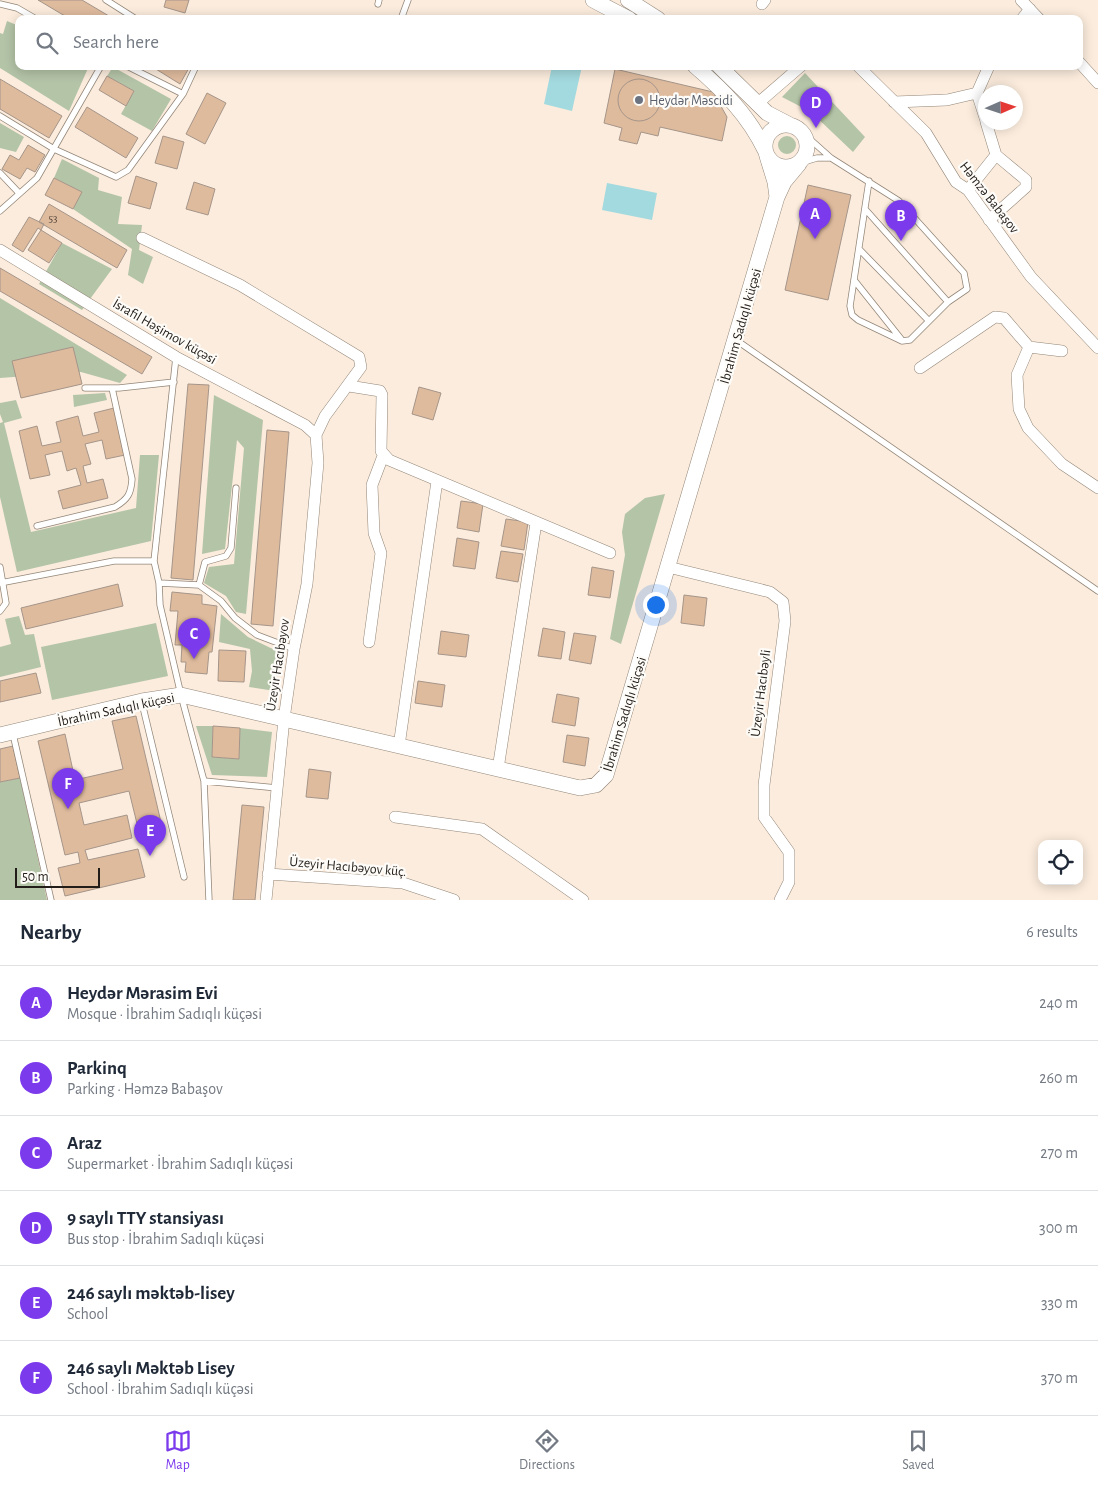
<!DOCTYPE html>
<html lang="en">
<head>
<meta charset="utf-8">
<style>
	body { margin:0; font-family:"Alegreya Sans",sans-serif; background:#f2f2f3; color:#1f2937 }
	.controls { position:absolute; right:15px; bottom:15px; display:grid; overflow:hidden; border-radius:10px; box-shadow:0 2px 12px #0003 }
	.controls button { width:45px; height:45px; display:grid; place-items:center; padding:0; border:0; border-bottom:1px solid #e0e1e3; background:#fff; color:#1f2937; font:25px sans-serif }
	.compass { position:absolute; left:978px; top:85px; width:45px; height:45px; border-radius:50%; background:#fff; box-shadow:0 2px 12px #0003; rotate:87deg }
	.scale { position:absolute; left:15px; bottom:12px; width:85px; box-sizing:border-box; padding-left:5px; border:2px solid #221d18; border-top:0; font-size:14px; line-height:18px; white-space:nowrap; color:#221d18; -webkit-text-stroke:4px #fefcf9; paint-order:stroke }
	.you { position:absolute; left:655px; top:604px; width:18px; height:18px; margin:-12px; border:4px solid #fff; border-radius:50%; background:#1a73e8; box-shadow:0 0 0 8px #1a73e833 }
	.badge { display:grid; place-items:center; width:32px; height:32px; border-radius:50%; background:#7c3aed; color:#fff; font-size:16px; font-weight:700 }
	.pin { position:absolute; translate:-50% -41px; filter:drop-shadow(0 1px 2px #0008) }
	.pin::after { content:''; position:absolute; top:26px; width:18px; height:15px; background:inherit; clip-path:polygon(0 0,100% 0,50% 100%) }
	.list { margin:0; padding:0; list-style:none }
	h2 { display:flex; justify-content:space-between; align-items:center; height:65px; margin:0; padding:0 20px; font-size:21px }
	h2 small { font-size:16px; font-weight:400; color:#747a83 }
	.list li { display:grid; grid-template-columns:32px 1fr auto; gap:15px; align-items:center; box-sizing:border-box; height:75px; padding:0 20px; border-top:1px solid #e0e1e3 }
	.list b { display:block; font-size:19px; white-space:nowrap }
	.list p { margin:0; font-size:16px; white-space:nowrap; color:#747a83 }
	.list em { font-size:16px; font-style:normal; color:#747a83 }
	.icon { flex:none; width:28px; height:28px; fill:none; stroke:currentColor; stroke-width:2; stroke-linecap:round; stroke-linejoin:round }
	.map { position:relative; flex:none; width:1098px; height:900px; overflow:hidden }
	.search { position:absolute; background:#fff; box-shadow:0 2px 12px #0003; left:15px; right:15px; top:15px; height:55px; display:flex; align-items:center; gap:12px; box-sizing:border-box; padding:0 18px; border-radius:10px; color:#747a83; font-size:19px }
	.sheet { height:515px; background:#fff }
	nav { display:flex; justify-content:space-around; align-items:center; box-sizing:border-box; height:70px; border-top:1px solid #e0e1e3; background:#fff; font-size:14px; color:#747a83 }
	nav a { display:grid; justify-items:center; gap:2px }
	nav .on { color:#7c3aed }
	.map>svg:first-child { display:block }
	.green { fill:#b4c4a7 }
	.water { fill:#a3dadf }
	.building { fill:#dfbb9e; stroke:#a59589 }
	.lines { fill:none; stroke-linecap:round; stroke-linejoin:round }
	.lane-casing { stroke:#938678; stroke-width:7 }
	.street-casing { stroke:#938678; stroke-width:12 }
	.secondary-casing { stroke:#938678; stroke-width:16 }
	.lane { stroke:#fff; stroke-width:5.5 }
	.street { stroke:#fff; stroke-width:11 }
	.secondary { stroke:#fff; stroke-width:15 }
	.worship-dot { fill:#6b7280; stroke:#fefcf9; stroke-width:2 }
	.labels { text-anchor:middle; stroke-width:4.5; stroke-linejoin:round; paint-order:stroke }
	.number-label { font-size:11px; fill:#51443a }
	.worship-label { font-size:14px; fill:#5b616d; stroke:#fefcf9; text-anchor:start }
	.street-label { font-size:14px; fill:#221d18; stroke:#fefcf9 }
</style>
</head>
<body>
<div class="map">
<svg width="1098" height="900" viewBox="0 0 1098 900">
	<rect width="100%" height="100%" fill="#fbecdd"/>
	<path class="green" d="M7,21L19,26V66H89L69,111L0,68V33L3,34Z
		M113,67L171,99L152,131L121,114L134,91L107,76Z
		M805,73L865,137L853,152L811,112L782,97Z
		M0,123L24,137L16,152L0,148Z
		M778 145a9 9 0 1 1 18 0a9 9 0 1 1-18 0Z
		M62,159L99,178L98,190L122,197L118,224L142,225L139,250L153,257L143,284L128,275L132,249L73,209L81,192L54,178Z
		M62,243L112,269L82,310L39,284Z
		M0,298L127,375L120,383L81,372L0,378Z
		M105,393L107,400L74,407L73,395Z
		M214,395L263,420L246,614L236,612L226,596L204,583L209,567L234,564L244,448L237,440L225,549L202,554Z
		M16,400L22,418L4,423L31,532L136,508L140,455H159L151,541L17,572L0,497V423L3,422L0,414V403Z
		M665,494L621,644L610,639L625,555L622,532L625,514L645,498Z
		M221,614L248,637L279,652L275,691L249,687L252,671L250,649L219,642Z
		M19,616L25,635L34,634L41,667L0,677V647L11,644L5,619Z
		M156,623L168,676L52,700L41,647Z
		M196,726H213L212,757L239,759L240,728L272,732L267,777L212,775Z
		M20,778L47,900H0V782Z"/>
	<path class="water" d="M552,66H582L572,111L544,104Z
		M607,183L657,193L652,220L602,210Z"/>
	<path class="building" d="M38,0H82L114,19H70Z
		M166,0H189L185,13L164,7Z
		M151,66H190L180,84Z
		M615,69L713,92L727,117L722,141L660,127L658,136L641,132L637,144L619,140L622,128L604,123Z
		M107,76L134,91L126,106L99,90Z
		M618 100a21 21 0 1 1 42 0a21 21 0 1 1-42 0Z
		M0,79L62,116L49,138L0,109Z
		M207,93L226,103L205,144L186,134Z
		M87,107L138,138L126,158L75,127Z
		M163,136L184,142L177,169L155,163Z
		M28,145L45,155L35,172L27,168L20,179L2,169L10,155L19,160Z
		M136,176L157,183L150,209L128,203Z
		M54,178L82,192L73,209L45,195Z
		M194,182L215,189L208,215L186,209Z
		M808,185L851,195L828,300L785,290Z
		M49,204L127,250L117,268L39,222Z
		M29,217L44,224L41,230L38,228L23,252L12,245Z
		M41,230L62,243L49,263L28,250Z
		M0,268L152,357L142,374L0,291Z
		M73,347L82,384L21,398L12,361Z
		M188,384L209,385L193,580L171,578Z
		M419,387L441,393L433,420L412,414Z
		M114,408L125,455L106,459L102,440L85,444L91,464L83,466L87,483L103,479L108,498L63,509L58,491L81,485L76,468L67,471L62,451L45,455L50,475L30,479L19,431L37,426L42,446L61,442L56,422L78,416L83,436L99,432L94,413Z
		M267,430L289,432L273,626L251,624Z
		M461,501L483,504L479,532L457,528Z
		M506,519L528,522L524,550L501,546Z
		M457,538L479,542L475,569L453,566Z
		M501,551L523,554L518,582L496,578Z
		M592,567L614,571L610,598L588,595Z
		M118,584L123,606L26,629L21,608Z
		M172,592L202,595V604L217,606L212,652H209L207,674L185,672L186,662H181L182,645H175L178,611H170Z
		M684,595L707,598L704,626L681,623Z
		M543,628L565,632L561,659L538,656Z
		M441,631L469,635L466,657L438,654Z
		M574,633L596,636L591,664L569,660Z
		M219,650L246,651L244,682L218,681Z
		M36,673L41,693L0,702V681Z
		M418,681L445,685L442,707L415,703Z
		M557,694L579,698L575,726L552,722Z
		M136,716L164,835L141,840L129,791L79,803L84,825L127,815L132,838L85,850L88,860L138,849L145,877L65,896L58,868L80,863L78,852L65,855L38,741L65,734L75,780L123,769L112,721Z
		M213,726L240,728L239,759L212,757Z
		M567,735L589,738L585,766L563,762Z
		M13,746L20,778L0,782V749Z
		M309,769L331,772L328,799L306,797Z
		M242,805L264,807L255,900H233Z"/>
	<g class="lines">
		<g class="lane-casing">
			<path id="lane" d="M106,0L136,19
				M0,4L17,8L36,19
				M378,4L379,0
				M401,19L408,0
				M127,66L183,94
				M0,116L54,149L116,177L128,170L183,94L196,66
				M803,133L831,158L899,201L964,273L967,289L948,302L910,340L902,341L858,320L852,315L850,306L869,181
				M800,163L817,158H831
				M0,173L19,193
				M865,209L948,302
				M0,211L37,178L101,66
				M859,249L929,321
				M854,280L901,339
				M736,340L1098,591
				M176,357L154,561L159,583L160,605L181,695L204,781L209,900
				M85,388H119L174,382
				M236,488L231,548L226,556L205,562L199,585L221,601L235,618L257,635L294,649
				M37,526L115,507C128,499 131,494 132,479L112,388
				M0,567L6,603L0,611
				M0,583L114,561H154
				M159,583L199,585
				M142,703L184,877
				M13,734L51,900
				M204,781L277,788"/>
		</g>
		<g class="street-casing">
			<path id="street" d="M1021,0L1039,19
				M762,4L765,0
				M1022,19L1030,9
				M1079,62L1098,83
				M858,66L926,133L956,182L968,190L1031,277L1098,348
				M894,102L947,100L977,93
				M757,104L801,66
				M986,121L977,93L989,66
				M986,122L996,155L1026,180V187L989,220
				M968,190L996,155
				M142,238L240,285L359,357L361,367L325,416L316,435
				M0,250L176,357L305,425L316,435
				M1062,351L1029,347L1017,375L1019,409L1028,428L1062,464L1098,488
				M920,368L995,317L1004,318L1029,347
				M349,386L380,391L382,395L381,451L389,460L610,553
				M668,567L770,592L783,602L785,621L764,785V817L789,852V882L780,900
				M369,642L381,553L374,533L372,485L383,456
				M399,746L437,481
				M498,769L536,523
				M395,817L482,829L583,900
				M268,874L403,883L454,900
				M266,900L284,719L294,649L307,584L318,463L316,435"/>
		</g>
		<g class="secondary-casing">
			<path id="secondary" d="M593,0L629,19
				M628,0L658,19
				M695,66C724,91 748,115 765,150
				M719,66L767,113L792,126
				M765 146a21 21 0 1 1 42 0a21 21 0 1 1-42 0Z
				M767,156L775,182L777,197L784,182L799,164
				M0,735L142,701L181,695L580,788L596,785L606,775L777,197"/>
		</g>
		<use href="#lane" class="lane"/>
		<use href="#street" class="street"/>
		<use href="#secondary" class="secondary"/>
	</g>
	<circle class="worship-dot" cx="639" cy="100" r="5"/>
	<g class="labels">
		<g class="number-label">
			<text x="53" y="222">53</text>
		</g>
		<g class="worship-label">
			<text x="649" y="105">Heydər Məscidi</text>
		</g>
		<g class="street-label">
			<text transform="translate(990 197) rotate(52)" y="5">Həmzə Babaşov</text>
			<text transform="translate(740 326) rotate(-74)" y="5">İbrahim Sadıqlı küçəsi</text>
			<text transform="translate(165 331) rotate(30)" y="5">İsrafil Həşimov küçəsi</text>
			<text transform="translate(277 665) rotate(-81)" y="5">Üzeyir Hacıbəyov</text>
			<text transform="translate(760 693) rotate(-83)" y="5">Üzeyir Hacıbəyli</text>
			<text transform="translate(116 709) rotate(-12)" y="5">İbrahim Sadıqlı küçəsi</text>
			<text transform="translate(624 714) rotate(-73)" y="5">İbrahim Sadıqlı küçəsi</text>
			<text transform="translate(348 866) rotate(5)" y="5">Üzeyir Hacıbəyov küç.</text>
		</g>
	</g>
</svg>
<div class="controls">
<button><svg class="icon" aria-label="locate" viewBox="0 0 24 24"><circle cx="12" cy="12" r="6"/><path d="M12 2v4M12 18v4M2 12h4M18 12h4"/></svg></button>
</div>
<svg class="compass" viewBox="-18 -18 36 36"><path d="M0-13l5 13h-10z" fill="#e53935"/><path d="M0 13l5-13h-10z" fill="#747a83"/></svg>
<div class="scale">50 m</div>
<div class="you"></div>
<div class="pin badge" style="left:815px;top:239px">A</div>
<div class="pin badge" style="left:901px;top:241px">B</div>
<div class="pin badge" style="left:194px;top:659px">C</div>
<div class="pin badge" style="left:816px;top:128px">D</div>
<div class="pin badge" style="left:150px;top:856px">E</div>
<div class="pin badge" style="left:68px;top:809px">F</div>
<div class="search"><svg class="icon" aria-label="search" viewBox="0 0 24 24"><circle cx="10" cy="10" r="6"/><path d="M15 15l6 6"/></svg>Search here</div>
</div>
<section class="sheet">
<h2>Nearby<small>6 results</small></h2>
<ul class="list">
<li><span class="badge">A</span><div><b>Heydər Mərasim Evi</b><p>Mosque · İbrahim Sadıqlı küçəsi</p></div><em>240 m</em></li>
<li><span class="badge">B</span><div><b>Parkinq</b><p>Parking · Həmzə Babaşov</p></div><em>260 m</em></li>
<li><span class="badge">C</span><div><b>Araz</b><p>Supermarket · İbrahim Sadıqlı küçəsi</p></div><em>270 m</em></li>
<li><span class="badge">D</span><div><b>9 saylı TTY stansiyası</b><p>Bus stop · İbrahim Sadıqlı küçəsi</p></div><em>300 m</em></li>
<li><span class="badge">E</span><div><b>246 saylı məktəb-lisey</b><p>School</p></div><em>330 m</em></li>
<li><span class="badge">F</span><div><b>246 saylı Məktəb Lisey</b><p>School · İbrahim Sadıqlı küçəsi</p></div><em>370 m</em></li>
</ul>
</section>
<nav>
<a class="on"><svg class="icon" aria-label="map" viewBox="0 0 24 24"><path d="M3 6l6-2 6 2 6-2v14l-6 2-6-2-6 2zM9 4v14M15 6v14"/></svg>Map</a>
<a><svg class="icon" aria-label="directions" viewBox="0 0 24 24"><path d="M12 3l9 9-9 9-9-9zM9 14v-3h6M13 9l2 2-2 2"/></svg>Directions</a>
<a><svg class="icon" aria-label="saved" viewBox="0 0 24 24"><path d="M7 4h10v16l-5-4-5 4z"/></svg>Saved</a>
</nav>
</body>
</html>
